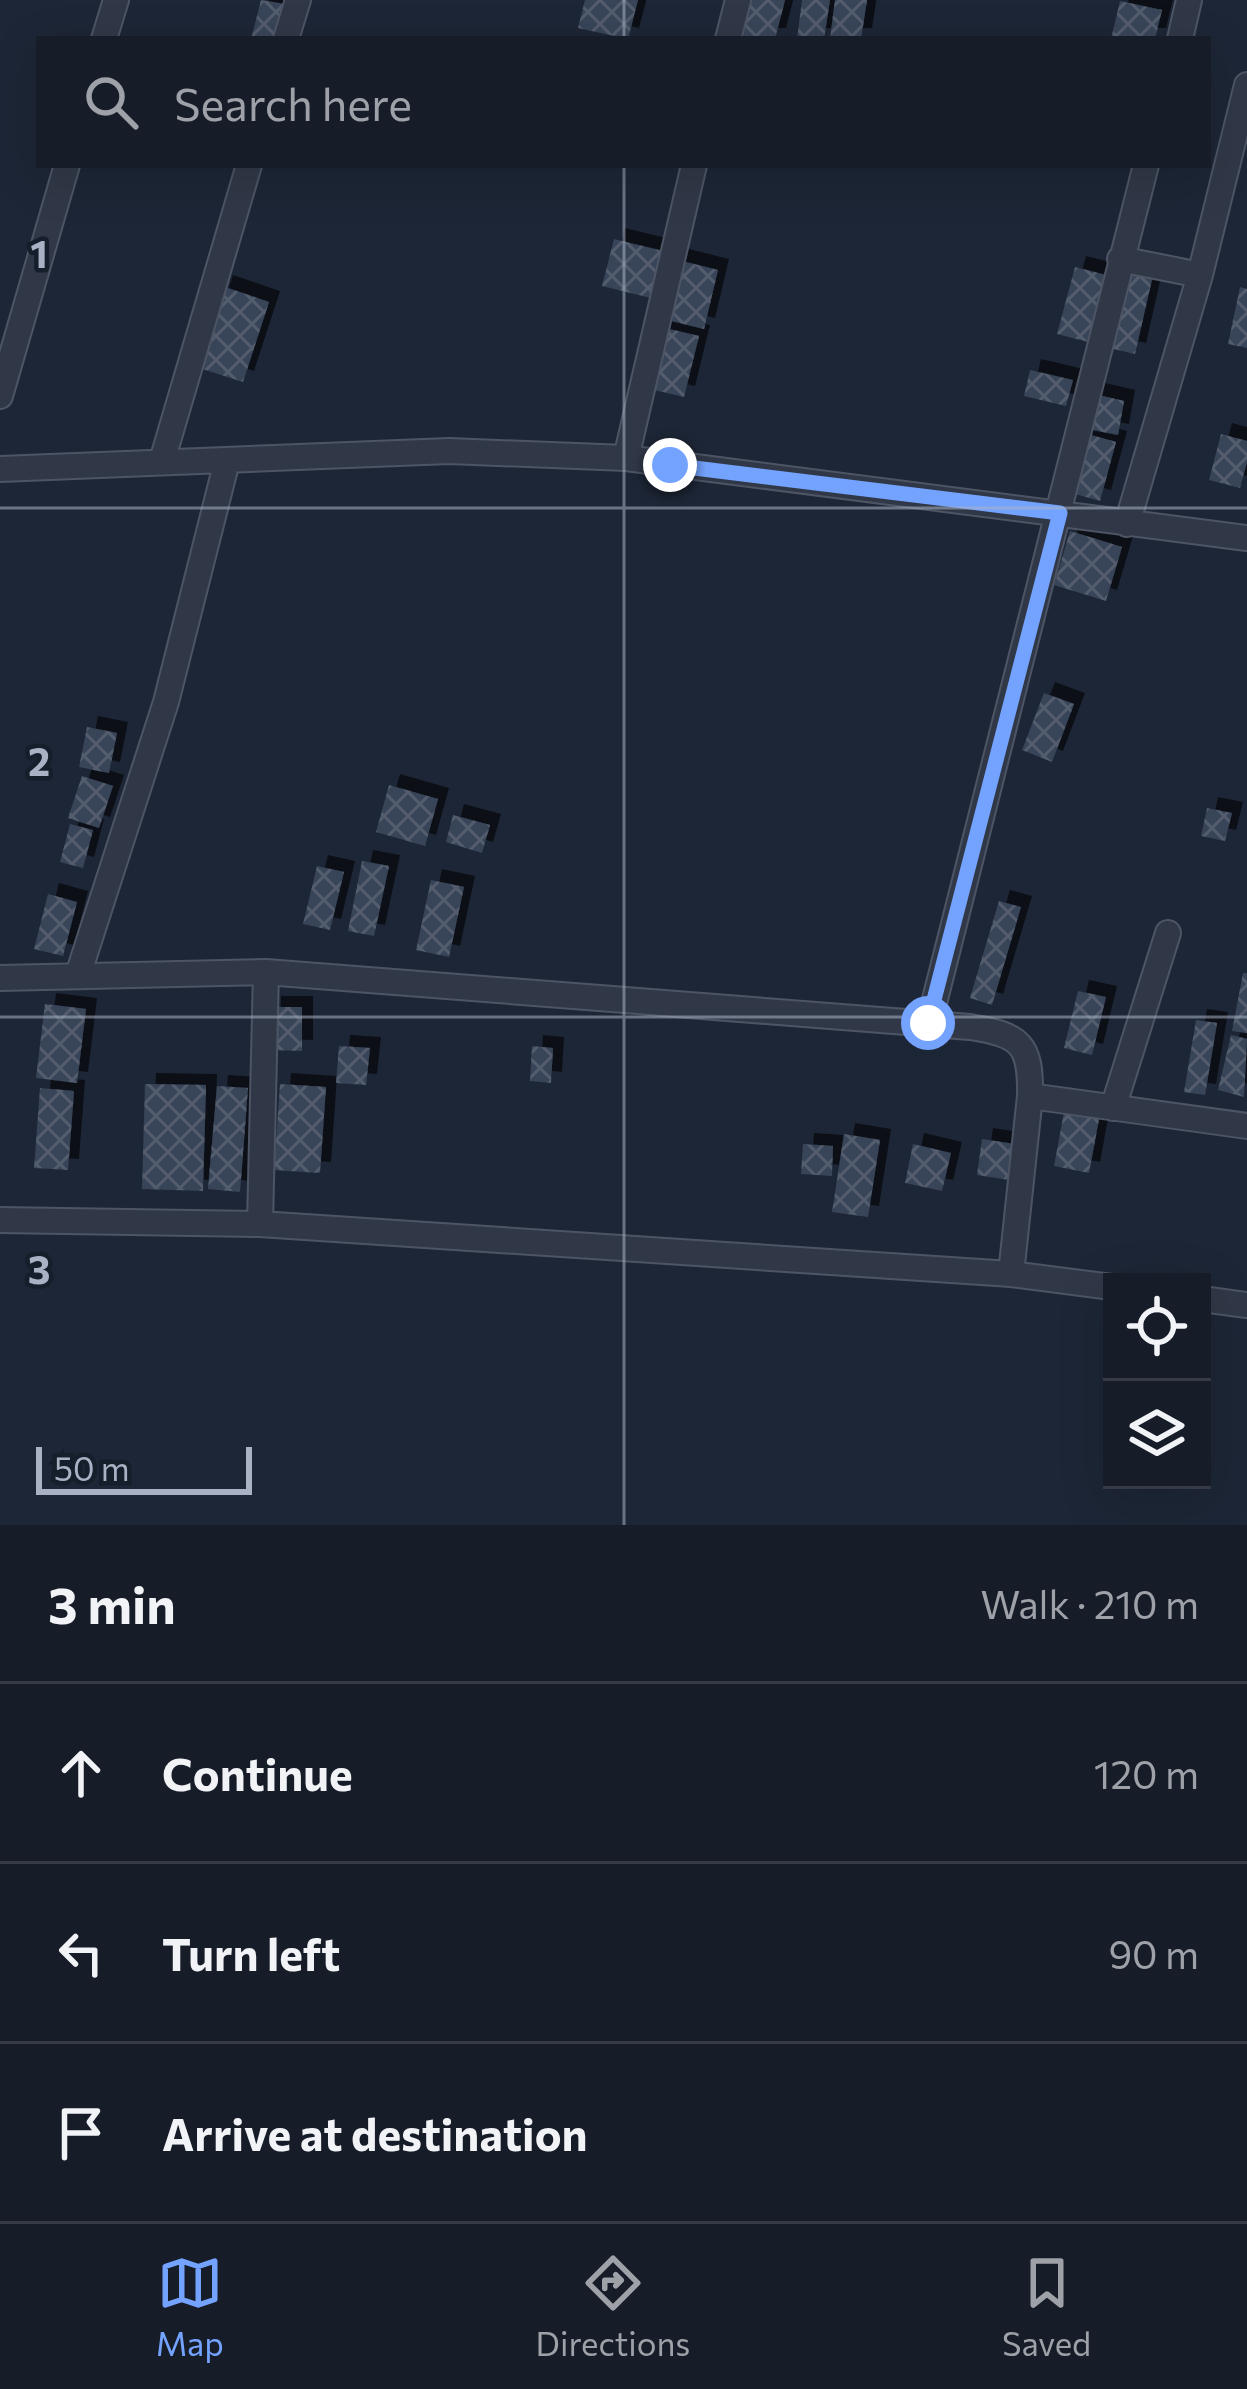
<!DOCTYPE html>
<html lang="en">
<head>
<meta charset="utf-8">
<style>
	body { margin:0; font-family:Commissioner,sans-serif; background:#232934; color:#f1f3f6 }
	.controls { position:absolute; right:36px; bottom:36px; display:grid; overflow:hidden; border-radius:0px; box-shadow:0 12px 48px #0002 }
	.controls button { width:108px; height:108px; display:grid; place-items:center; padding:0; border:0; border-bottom:3px solid #353a45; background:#161c28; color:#f1f3f6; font:60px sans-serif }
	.scale { position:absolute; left:36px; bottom:30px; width:216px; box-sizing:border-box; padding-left:12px; border:6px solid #a9b2c5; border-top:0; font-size:33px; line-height:42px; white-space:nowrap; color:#a9b2c5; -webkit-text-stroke:9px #161e2b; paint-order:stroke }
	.stop { position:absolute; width:36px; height:36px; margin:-27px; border:9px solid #74a3ff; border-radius:50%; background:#fff }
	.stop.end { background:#74a3ff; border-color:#fff; box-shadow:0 3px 12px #0008 }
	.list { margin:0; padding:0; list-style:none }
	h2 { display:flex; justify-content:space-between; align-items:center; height:156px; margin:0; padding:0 48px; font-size:51px }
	h2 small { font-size:39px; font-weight:400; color:#9ea1a8 }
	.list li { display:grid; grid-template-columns:78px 1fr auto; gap:36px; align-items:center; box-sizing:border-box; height:180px; padding:0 48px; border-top:3px solid #353a45 }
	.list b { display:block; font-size:45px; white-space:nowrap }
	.list em { font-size:39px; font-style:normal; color:#9ea1a8 }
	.icon { flex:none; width:66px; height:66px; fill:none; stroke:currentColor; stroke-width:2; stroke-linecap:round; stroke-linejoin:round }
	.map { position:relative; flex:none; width:1247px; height:1525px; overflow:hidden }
	.search { position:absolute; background:#161c28; box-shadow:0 12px 48px #0002; left:36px; right:36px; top:36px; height:132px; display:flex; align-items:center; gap:30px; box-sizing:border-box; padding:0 42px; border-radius:0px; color:#9ea1a8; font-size:45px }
	.sheet { height:696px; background:#161c28 }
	nav { display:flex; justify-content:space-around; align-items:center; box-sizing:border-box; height:168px; border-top:3px solid #353a45; background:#161c28; font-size:33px; color:#9ea1a8 }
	nav a { display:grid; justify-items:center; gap:6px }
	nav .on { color:#74a3ff }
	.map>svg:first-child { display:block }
	.building { fill:url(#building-cross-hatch); filter:url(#shadow) }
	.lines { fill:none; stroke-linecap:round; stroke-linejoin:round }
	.street-casing { stroke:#4d5565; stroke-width:28 }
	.street { stroke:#303847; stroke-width:24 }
	.route { stroke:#74a3ff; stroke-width:15 }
	.grid { fill:none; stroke:#a9b2c5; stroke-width:3; stroke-opacity:0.55 }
	.grid-label { font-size:39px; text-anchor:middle; font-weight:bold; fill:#a9b2c5; stroke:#161e2b; stroke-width:9; stroke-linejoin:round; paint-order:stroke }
</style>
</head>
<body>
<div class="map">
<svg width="1247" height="1525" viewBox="0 0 1247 1525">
	<defs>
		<pattern id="building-cross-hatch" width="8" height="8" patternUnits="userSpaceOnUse" patternTransform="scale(3)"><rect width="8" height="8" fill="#384458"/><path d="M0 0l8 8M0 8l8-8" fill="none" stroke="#525d6e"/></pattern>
		<filter id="shadow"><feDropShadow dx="11" dy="-11" stdDeviation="0" flood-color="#0009"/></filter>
	</defs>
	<rect width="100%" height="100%" fill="#1d2636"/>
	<path class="building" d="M261,0L291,5L282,39H251Z
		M585,0H638L628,39L578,28Z
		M743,0H785L775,39H733Z
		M802,0H830L824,39H797Z
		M835,0H867L861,39H830Z
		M1120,1L1162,10L1155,39H1111Z
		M614,239L663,251L651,298L602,286Z
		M674,259L718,270L704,329L659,318Z
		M1075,267L1110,276L1092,343L1057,334Z
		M1119,267L1153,275L1135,354L1101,346Z
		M222,286L269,302L243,382L196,367Z
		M1240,287L1247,289V348L1228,344Z
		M661,327L699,336L684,397L646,388Z
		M1030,370L1073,380L1066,406L1024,396Z
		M1090,393L1124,401L1118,435L1083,428Z
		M1084,433L1116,442L1100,501L1068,492Z
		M1221,434L1247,441V462L1240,488L1209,480Z
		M1070,531L1122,547L1106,601L1054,585Z
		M1044,693L1074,704L1052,762L1022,750Z
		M87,727L117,733L109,773L79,767Z
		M82,776L113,786L99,828L68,818Z
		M389,785L438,799L425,846L376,832Z
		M1207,808L1232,813L1225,841L1201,836Z
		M453,815L490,825L482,853L446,842Z
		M70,824L93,830L83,868L60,862Z
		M362,861L389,866L374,936L348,931Z
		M317,866L344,872L330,930L303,924Z
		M431,880L464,887L449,957L416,950Z
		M48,894L77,902L63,956L34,949Z
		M999,901L1021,907L992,1005L970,998Z
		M1243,973H1247V1033L1232,1031Z
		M1078,991L1106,997L1092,1055L1064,1048Z
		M45,1004L86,1009L77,1083L36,1078Z
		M270,1007H302V1051L269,1050Z
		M1196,1020L1217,1023L1205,1095L1184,1092Z
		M1231,1035L1247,1039L1244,1097L1218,1090Z
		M339,1046L370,1048L366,1085L336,1083Z
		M532,1046L553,1048L551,1083L530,1081Z
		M145,1084L206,1085L203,1191L142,1189Z
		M280,1084L326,1087L320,1173L274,1170Z
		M217,1086L248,1088L240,1192L208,1189Z
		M40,1088L74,1091L68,1170L34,1168Z
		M1064,1112L1099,1119L1089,1173L1054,1166Z
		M844,1134L880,1140L868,1217L832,1212Z
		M982,1139L1015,1144L1009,1180L977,1175Z
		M803,1144L833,1146L832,1176L801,1174Z
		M913,1144L951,1153L942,1191L905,1183Z"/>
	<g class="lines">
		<g class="street-casing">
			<path id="street" d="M104,39L116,0
				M286,39L298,0
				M728,39L738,0
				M1180,39L1189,0
				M1120,259L1200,275
				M0,396L67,165
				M626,458L694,165
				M162,461L249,165
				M0,469L449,451L626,458L1247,538
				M1127,524L1200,275L1247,85
				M78,975L166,702L227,461
				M0,978L266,972L970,1027C1021,1035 1031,1044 1030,1096L1247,1126
				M929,1023L1146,165
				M1113,1108L1168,933
				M0,1220L260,1224L1011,1274L1112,1287
				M260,1224L266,972
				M1011,1274L1030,1096
				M1202,1299L1247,1305"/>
		</g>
		<use href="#street" class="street"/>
	</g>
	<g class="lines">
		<path class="route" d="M670,465L1060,513L928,1023"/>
	</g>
	<path class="grid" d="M624,0V39M624,165V1525M0,508H1247M0,1017H1247"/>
	<g class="grid-label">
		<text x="39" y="268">1</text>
		<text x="39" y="776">2</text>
		<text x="39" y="1284">3</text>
	</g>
</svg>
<div class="controls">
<button><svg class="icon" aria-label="locate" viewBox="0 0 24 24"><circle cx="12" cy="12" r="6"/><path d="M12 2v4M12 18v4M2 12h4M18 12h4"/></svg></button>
<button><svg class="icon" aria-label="layers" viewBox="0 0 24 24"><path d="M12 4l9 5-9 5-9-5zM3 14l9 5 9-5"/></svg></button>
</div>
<div class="scale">50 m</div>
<div class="stop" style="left:928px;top:1023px"></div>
<div class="stop end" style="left:670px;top:465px"></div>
<div class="search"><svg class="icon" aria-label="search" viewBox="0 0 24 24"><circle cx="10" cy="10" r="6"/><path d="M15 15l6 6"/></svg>Search here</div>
</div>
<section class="sheet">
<h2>3 min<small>Walk · 210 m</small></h2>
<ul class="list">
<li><svg class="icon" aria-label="ahead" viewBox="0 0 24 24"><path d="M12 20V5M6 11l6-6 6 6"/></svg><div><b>Continue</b></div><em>120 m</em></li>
<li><svg class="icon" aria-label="left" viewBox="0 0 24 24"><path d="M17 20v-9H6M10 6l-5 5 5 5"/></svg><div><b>Turn left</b></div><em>90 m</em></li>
<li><svg class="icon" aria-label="arrive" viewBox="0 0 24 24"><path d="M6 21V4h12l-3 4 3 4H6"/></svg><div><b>Arrive at destination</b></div></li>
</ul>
</section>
<nav>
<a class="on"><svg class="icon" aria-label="map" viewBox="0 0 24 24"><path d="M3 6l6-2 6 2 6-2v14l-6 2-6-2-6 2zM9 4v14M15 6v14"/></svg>Map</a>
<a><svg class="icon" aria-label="directions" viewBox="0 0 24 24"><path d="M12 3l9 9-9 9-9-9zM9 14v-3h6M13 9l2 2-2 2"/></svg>Directions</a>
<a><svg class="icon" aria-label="saved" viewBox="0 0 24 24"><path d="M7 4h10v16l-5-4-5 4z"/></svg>Saved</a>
</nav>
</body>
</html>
